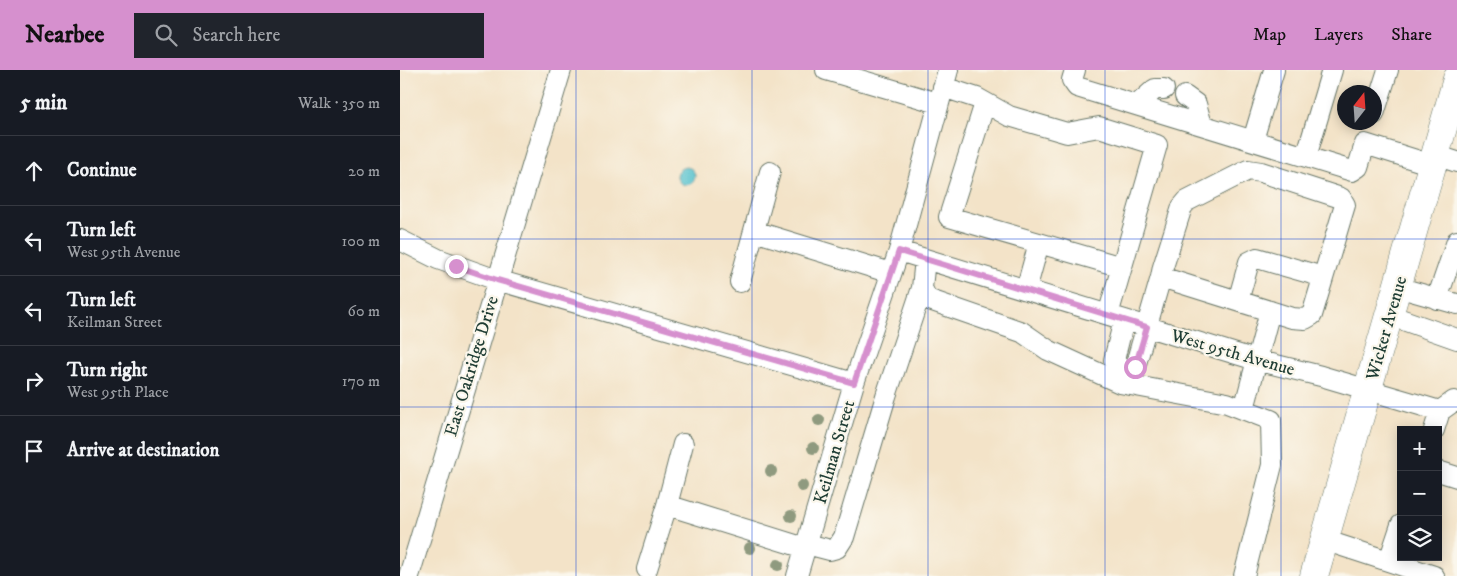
<!DOCTYPE html>
<html lang="en">
<head>
<meta charset="utf-8">
<style>
	body { margin:0; font-family:"IM FELL DW Pica",serif; background:#20242c; color:#f1f3f6 }
	.controls { position:absolute; right:15px; bottom:15px; display:grid; overflow:hidden; border-radius:0px; box-shadow:0 2px 12px #0003 }
	.controls button { width:45px; height:45px; display:grid; place-items:center; padding:0; border:0; border-bottom:1px solid #363941; background:#171b24; color:#f1f3f6; font:25px sans-serif }
	.compass { position:absolute; left:937px; top:15px; width:45px; height:45px; border-radius:50%; background:#171b24; box-shadow:0 2px 12px #0003; rotate:17deg }
	.stop { position:absolute; width:15px; height:15px; margin:-11px; border:4px solid #d690ce; border-radius:50%; background:#fff }
	.stop.end { background:#d690ce; border-color:#fff; box-shadow:0 1px 5px #0008 }
	.list { margin:0; padding:0; list-style:none }
	h2 { display:flex; justify-content:space-between; align-items:center; height:65px; margin:0; padding:0 20px; font-size:21px }
	h2 small { font-size:16px; font-weight:400; color:#9ea1a6 }
	.list li { display:grid; grid-template-columns:32px 1fr auto; gap:15px; align-items:center; box-sizing:border-box; height:70px; padding:0 20px; border-top:1px solid #363941 }
	.list b { display:block; font-size:19px; white-space:nowrap }
	.list p { margin:0; font-size:16px; white-space:nowrap; color:#9ea1a6 }
	.list em { font-size:16px; font-style:normal; color:#9ea1a6 }
	.icon { flex:none; width:28px; height:28px; fill:none; stroke:currentColor; stroke-width:2; stroke-linecap:round; stroke-linejoin:round }
	.map { position:relative; flex:none; width:1057px; height:506px; overflow:hidden }
	header { display:flex; align-items:center; gap:30px; box-sizing:border-box; height:70px; padding:0 25px; background:#d690ce; color:#111 }
	header strong { font-size:24px }
	nav { display:flex; gap:28px; margin-inline-start:auto; font-size:18px }
	.search { width:350px; height:45px; background:#20242c; display:flex; align-items:center; gap:12px; box-sizing:border-box; padding:0 18px; border-radius:0px; color:#9ea1a6; font-size:19px }
	main { display:flex }
	aside { flex:1; background:#171b24 }
	.map>svg:first-child { display:block }
	.water { fill:#55c1cd; stroke:#3a7f80 }
	.lines { fill:none; stroke-linecap:round; stroke-linejoin:round }
	.minor-casing { stroke:#697768; stroke-width:22 }
	.highway-casing { stroke:#697768; stroke-width:29 }
	.minor { stroke:#fff; stroke-width:20 }
	.highway { stroke:#fff; stroke-width:28 }
	.tree { fill:#8f9a7f }
	.route { stroke:#d690ce; stroke-width:6 }
	.grid { fill:none; stroke:#1d4ed8; stroke-width:1; stroke-opacity:0.55 }
	.labels { text-anchor:middle; stroke-width:4.5; stroke-linejoin:round; paint-order:stroke }
	.street-label { font-size:18px; fill:#1f3d34; stroke:#fbf7ec }
</style>
</head>
<body>
<header>
<strong>Nearbee</strong>
<div class="search"><svg class="icon" aria-label="search" viewBox="0 0 24 24"><circle cx="10" cy="10" r="6"/><path d="M15 15l6 6"/></svg>Search here</div>
<nav><a>Map</a><a>Layers</a><a>Share</a></nav>
</header>
<main>
<aside>
<h2>5 min<small>Walk · 350 m</small></h2>
<ul class="list">
<li><svg class="icon" aria-label="ahead" viewBox="0 0 24 24"><path d="M12 20V5M6 11l6-6 6 6"/></svg><div><b>Continue</b></div><em>20 m</em></li>
<li><svg class="icon" aria-label="left" viewBox="0 0 24 24"><path d="M17 20v-9H6M10 6l-5 5 5 5"/></svg><div><b>Turn left</b><p>West 95th Avenue</p></div><em>100 m</em></li>
<li><svg class="icon" aria-label="left" viewBox="0 0 24 24"><path d="M17 20v-9H6M10 6l-5 5 5 5"/></svg><div><b>Turn left</b><p>Keilman Street</p></div><em>60 m</em></li>
<li><svg class="icon" aria-label="right" viewBox="0 0 24 24"><path d="M7 20v-9h11M14 6l5 5-5 5"/></svg><div><b>Turn right</b><p>West 95th Place</p></div><em>170 m</em></li>
<li><svg class="icon" aria-label="arrive" viewBox="0 0 24 24"><path d="M6 21V4h12l-3 4 3 4H6"/></svg><div><b>Arrive at destination</b></div></li>
</ul>
</aside>
<div class="map">
<svg width="1057" height="506" viewBox="0 0 1057 506">
	<rect width="100%" height="100%" fill="#fbf7ec"/>
	<filter id="ink" filterUnits="userSpaceOnUse"><feTurbulence type="fractalNoise" baseFrequency=".02" numOctaves="2"/><feDisplacementMap in="SourceGraphic" scale="10" xChannelSelector="R" yChannelSelector="G"/><feConvolveMatrix kernelMatrix="1 2 1 2 8 2 1 2 1" color-interpolation-filters="sRGB"/></filter>
	<filter id="wash" filterUnits="userSpaceOnUse"><feTurbulence type="fractalNoise" baseFrequency=".0096" numOctaves="4" result="noise"/><feDisplacementMap in="SourceGraphic" scale="20" xChannelSelector="R" yChannelSelector="G"/><feGaussianBlur stdDeviation="1.12" result="paint"/><feColorMatrix in="noise" values="0 0 0 0 0 0 0 0 0 0 0 0 0 0 0 0 0 1.4 0 .05"/><feComposite in="paint" operator="in"/></filter>
	<g filter="url(#wash)">
		<rect width="100%" height="100%" fill="#f3e3c8"/>
		<path class="water" d="M277 106a9 9 0 1 1 18 0a9 9 0 1 1-18 0Z"/>
	</g>
	<g filter="url(#ink)">
		<g class="lines">
			<g class="minor-casing">
				<path id="minor" d="M426,0L538,33
					M675,0L672,10L677,17L952,101L958,97L965,74L1032,95
					M543,17L577,28L609,46L667,63L699,57L757,75L708,245
					M785,26L796,34L802,55
					M585,33L549,147L722,197
					M737,35L755,19H764
					M974,44L988,0
					M853,70L874,0
					M1035,85L1057,92
					M906,87L932,0
					M354,161L491,203
					M0,170L38,189L97,210L454,313
					M499,181L856,290L921,306L1040,341L1034,360
					M525,189L522,218L527,229L622,262L648,280L720,313L827,333L871,350L872,395L844,506
					M340,212L370,102
					M997,217L1057,234
					M626,220L639,173
					M1037,229L1057,171
					M838,231L849,192L857,188L923,207
					M989,245L1057,269
					M724,250L714,290L723,303L735,297L761,207L763,197L782,137L787,131L848,100L861,102L941,128L945,135L912,245L905,249L892,248L761,207
					M844,339L870,241
					M1040,341L1054,331L1057,332
					M1038,401L1057,407
					M267,435L405,478
					M924,470L1034,506
					M407,474L430,480L437,478L444,467L486,326L522,218
					M989,491L1001,455
					M247,499L267,435L283,374
					M9,506L161,0
					M397,506L454,313L499,181L548,0"/>
			</g>
			<g class="highway-casing">
				<path id="highway" d="M914,506L1057,9"/>
			</g>
			<use href="#minor" class="minor"/>
			<use href="#highway" class="highway"/>
		</g>
		<g class="tree">
			<circle cx="419" cy="350" r="6"/>
			<circle cx="413" cy="378" r="6"/>
			<circle cx="371" cy="401" r="6"/>
			<circle cx="402" cy="416" r="6"/>
			<circle cx="391" cy="446" r="6"/>
			<circle cx="350" cy="478" r="6"/>
			<circle cx="378" cy="495" r="6"/>
		</g>
	</g>
	<g class="lines" filter="url(#ink)">
		<path class="route" d="M56,196L97,210L454,313L499,181L747,257L735,297"/>
	</g>
	<path class="grid" d="M176,0V506M352,0V506M528,0V506M705,0V506M881,0V506M0,169H1057M0,337H1057"/>
	<g class="labels">
		<g class="street-label">
			<text transform="translate(986 258) rotate(-74)" y="6">Wicker Avenue</text>
			<text transform="translate(833 282) rotate(16)" y="6">West 95th Avenue</text>
			<text transform="translate(71 296) rotate(-73)" y="6">East Oakridge Drive</text>
			<text transform="translate(434 382) rotate(-74)" y="6">Keilman Street</text>
		</g>
	</g>
</svg>
<div class="controls">
<button>+</button>
<button>−</button>
<button><svg class="icon" aria-label="layers" viewBox="0 0 24 24"><path d="M12 4l9 5-9 5-9-5zM3 14l9 5 9-5"/></svg></button>
</div>
<svg class="compass" viewBox="-18 -18 36 36"><path d="M0-13l5 13h-10z" fill="#e53935"/><path d="M0 13l5-13h-10z" fill="#9ea1a6"/></svg>
<div class="stop" style="left:735px;top:297px"></div>
<div class="stop end" style="left:56px;top:196px"></div>
</div>
</main>
</body>
</html>
